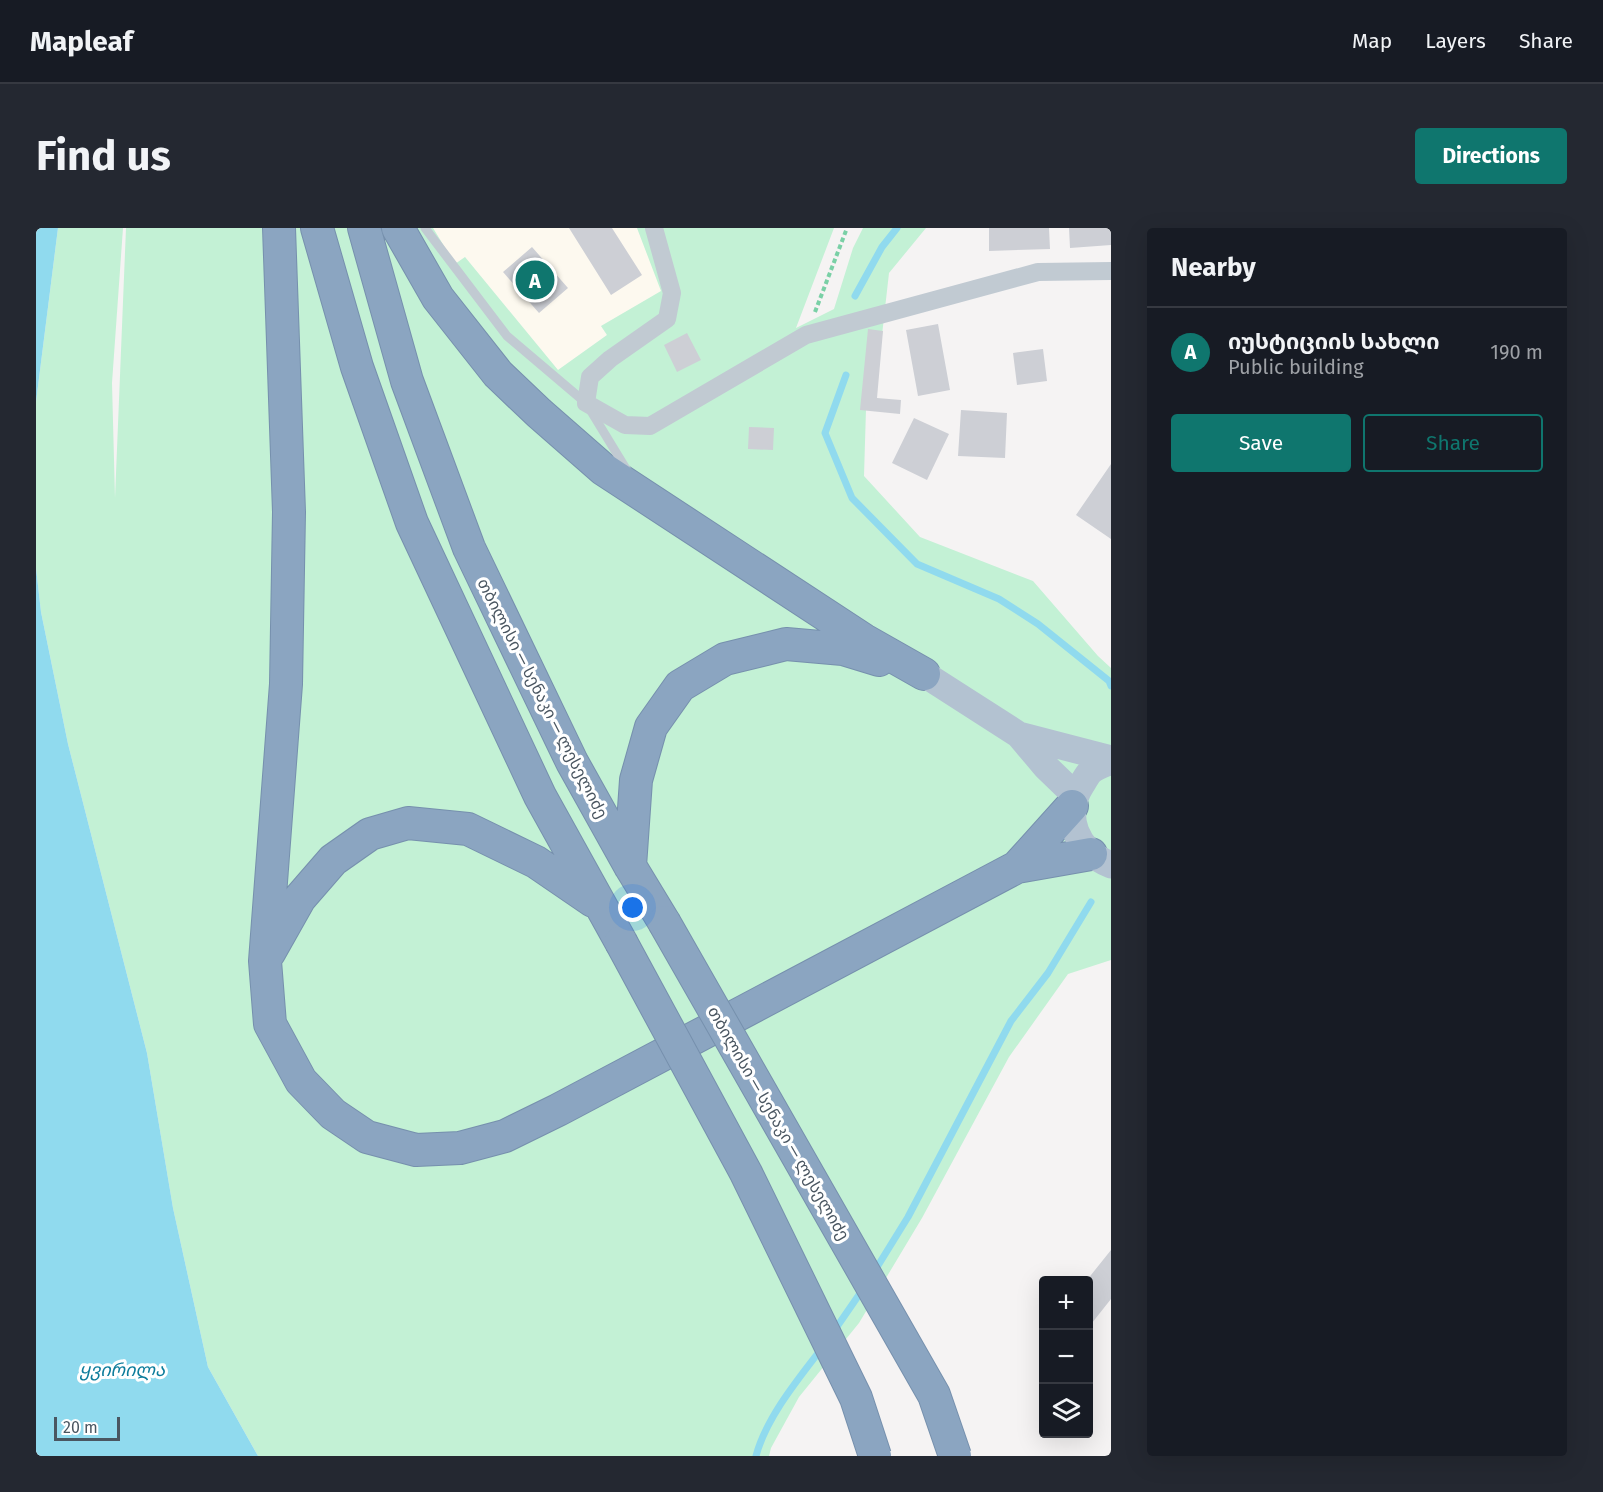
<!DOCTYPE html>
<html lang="en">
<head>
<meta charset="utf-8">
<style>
	body { margin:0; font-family:"Fira Sans","Noto Sans Georgian",sans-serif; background:#242831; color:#f1f3f6 }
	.controls { position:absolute; right:18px; bottom:18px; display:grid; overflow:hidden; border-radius:6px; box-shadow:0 6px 24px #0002 }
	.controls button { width:54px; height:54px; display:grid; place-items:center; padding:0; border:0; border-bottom:2px solid #363941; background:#171b24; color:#f1f3f6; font:30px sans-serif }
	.scale { position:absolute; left:18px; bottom:15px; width:66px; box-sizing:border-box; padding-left:6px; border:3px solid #4a5661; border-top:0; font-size:16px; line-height:21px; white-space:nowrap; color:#4a5661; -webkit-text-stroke:4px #fff; paint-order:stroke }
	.you { position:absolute; left:597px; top:680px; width:21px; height:21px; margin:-15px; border:4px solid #fff; border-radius:50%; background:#1a73e8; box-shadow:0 0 0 9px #1a73e833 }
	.badge { display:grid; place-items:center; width:39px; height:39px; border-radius:50%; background:#0f766e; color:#fff; font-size:20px; font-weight:700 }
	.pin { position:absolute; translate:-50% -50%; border:3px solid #fff; box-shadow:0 2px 6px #0006 }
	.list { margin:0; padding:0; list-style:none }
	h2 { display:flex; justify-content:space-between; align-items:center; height:78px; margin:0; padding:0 24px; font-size:26px }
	h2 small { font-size:20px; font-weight:400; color:#9ea1a6 }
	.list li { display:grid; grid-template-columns:39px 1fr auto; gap:18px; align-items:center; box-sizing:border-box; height:90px; padding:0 24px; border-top:2px solid #363941 }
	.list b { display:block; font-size:22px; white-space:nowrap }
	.list p { margin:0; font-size:20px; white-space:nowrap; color:#9ea1a6 }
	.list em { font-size:20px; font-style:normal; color:#9ea1a6 }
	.actions { display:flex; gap:12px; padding:18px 24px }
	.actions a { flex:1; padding:14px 0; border:2px solid #0f766e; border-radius:6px; text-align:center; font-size:21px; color:#0f766e }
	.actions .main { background:#0f766e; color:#fff }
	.icon { flex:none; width:33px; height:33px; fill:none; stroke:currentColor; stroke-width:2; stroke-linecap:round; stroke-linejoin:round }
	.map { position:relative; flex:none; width:1075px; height:1228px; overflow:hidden; border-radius:6px }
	header { display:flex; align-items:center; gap:36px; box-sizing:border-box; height:84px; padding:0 30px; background:#171b24; border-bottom:2px solid #363941 }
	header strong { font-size:28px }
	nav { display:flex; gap:33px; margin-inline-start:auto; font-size:21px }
	.intro { display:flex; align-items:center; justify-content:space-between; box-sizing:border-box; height:144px; padding:0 36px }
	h1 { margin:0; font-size:42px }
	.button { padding:15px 27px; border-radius:6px; background:#0f766e; color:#fff; font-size:21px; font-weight:700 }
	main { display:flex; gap:36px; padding:0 36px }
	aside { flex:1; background:#171b24; border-radius:6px; box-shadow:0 6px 24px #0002 }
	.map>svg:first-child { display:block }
	.commercial { fill:#fdf9ef }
	.green { fill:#c3f1d5 }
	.water { fill:#90daee }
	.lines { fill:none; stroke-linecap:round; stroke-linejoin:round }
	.stream { stroke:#90daee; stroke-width:7 }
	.building { fill:#cdcfd5 }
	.motorway-casing { stroke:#7690ad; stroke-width:34 }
	.path { stroke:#7ad0a6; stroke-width:4; stroke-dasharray:4.5 3; stroke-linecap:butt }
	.service { stroke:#c1cad2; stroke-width:9 }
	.minor { stroke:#c1cad2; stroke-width:18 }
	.primary { stroke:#b3c2d1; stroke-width:27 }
	.motorway { stroke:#8ba5c1; stroke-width:32 }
	.motorway-bridge-casing { stroke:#7690ad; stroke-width:34; stroke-linecap:butt }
	.motorway-bridge { stroke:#8ba5c1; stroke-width:32 }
	.labels { text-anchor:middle; stroke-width:6; stroke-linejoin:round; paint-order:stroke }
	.street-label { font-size:16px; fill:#4a5661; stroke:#fff }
	.water-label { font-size:18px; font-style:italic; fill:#0c7c9b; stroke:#fff }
</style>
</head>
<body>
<header>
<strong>Mapleaf</strong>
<nav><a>Map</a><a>Layers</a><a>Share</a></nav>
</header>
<div class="intro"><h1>Find us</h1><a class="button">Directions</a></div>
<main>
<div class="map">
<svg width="1075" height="1228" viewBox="0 0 1075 1228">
	<rect width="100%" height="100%" fill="#f5f3f3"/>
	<path class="commercial" d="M397,0H601L626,63L565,98L571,107L522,142L429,29L419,36Z"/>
	<path class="green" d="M22,0H87L76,155L79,270L90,0H397L419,36L429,29L522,142L571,107L565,98L625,63L601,0H798L760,100L798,81L817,20L827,0H890L853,45L846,107L830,181L828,248L884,309L997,353L1062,428L1075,440V732L1032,746L973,829L886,990L823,1095L763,1169L735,1220L733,1228H222L172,1139L137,980L111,825L32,516L5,384L0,340V174Z"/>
	<path class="water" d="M0,0H22L0,174Z
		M0,340L5,384L32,516L111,825L137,980L172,1139L222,1228H0Z"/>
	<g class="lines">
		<path class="stream" d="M819,68L846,19L861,0
			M810,147L789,205L816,270L881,336L963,371L1002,396L1073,453L1075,458
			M838,1044L872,989L975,793L1012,745L1055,674
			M798,1103L827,1061
			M720,1228C730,1190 762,1151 786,1120"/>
	</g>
	<path class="building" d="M533,0H576L606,47L575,67Z
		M953,0H1013L1014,21L953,23Z
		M1033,0H1075V17L1034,20Z
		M496,19L532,60L503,85L467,44Z
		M902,96L914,162L882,168L870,102Z
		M832,101L847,103L841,170L865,172L864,186L824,182Z
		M651,105L665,132L641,144L628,117Z
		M1007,121L1011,153L981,157L977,125Z
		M925,182L971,185L969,230L922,228Z
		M878,190L913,206L891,252L856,235Z
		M713,199L738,200L737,222L712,221Z
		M1075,236V311L1040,287Z
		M1075,1022V1071L1052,1100L1051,1052Z"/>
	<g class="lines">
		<g class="motorway-casing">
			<path id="motorway" d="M243,0L253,284L250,456L229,733L234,796L265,853L297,886L331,909L380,922L424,920L469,908L522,882L981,639L1055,626
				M281,0L321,139L376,295L504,568L585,714
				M328,0L371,153L433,320L536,534L594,638L628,694
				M362,0L402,70L462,146L503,185L567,241L828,412L888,446
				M594,638L600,552L615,499L644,458L689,431L750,416L807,421L843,432
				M981,639L1036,578
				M233,725L264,670L297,632L334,606L372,595L432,601L500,634L557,673"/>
		</g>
		<path class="path" d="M779,84L811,0"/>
		<path class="service" d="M389,0L471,108L550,175L592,244"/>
		<path class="minor" d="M618,0L636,65L631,91L574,131L554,149L550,175L589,197L614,198L770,107L1002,44L1075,43"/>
		<path class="primary" d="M888,446L983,507L1075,531
			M983,507L1010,539L1039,567
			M1075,533C1069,536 1059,539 1054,544C1051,547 1048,553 1046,556C1025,588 1041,624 1075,637"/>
		<use href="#motorway" class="motorway"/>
		<g class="motorway-bridge-casing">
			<path id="motorway-bridge" d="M628,694L898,1167L919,1228
				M585,714L710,945L820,1170L839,1228"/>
		</g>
		<use href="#motorway-bridge" class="motorway-bridge"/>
	</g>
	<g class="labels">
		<g class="street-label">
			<text transform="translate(507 470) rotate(63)" y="6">თბილისი — სენაკი — ლესელიძე</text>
			<text transform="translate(743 895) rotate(60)" y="6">თბილისი — სენაკი — ლესელიძე</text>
		</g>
		<g class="water-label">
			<text x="86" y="1148">ყვირილა</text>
		</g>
	</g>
</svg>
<div class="controls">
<button>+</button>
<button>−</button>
<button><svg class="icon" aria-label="layers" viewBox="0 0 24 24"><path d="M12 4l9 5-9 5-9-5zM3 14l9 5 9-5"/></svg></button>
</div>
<div class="scale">20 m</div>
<div class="you"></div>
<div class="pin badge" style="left:499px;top:52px">A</div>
</div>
<aside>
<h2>Nearby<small></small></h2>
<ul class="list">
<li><span class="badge">A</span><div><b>იუსტიციის სახლი</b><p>Public building</p></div><em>190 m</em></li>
</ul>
<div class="actions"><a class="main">Save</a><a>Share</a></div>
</aside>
</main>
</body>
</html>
